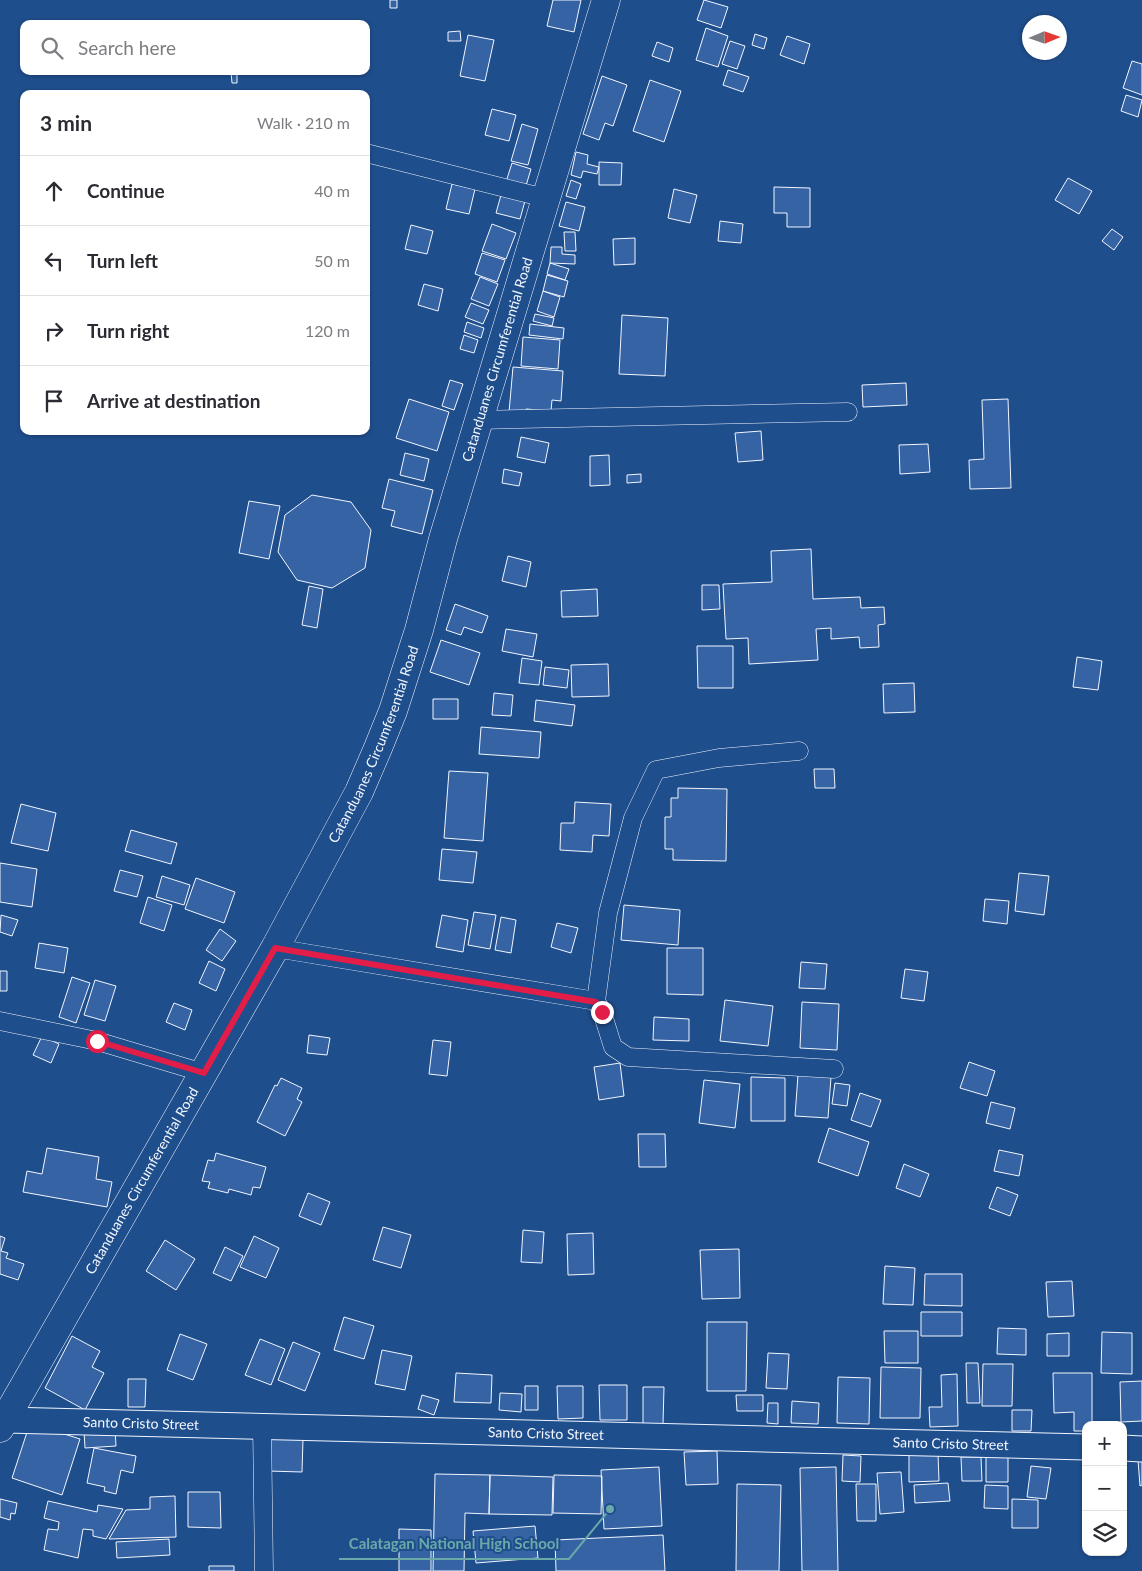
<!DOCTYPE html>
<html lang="en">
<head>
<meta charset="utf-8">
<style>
	body { margin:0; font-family:Lato,sans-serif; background:#f7f7f7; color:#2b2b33 }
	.controls { position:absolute; right:15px; bottom:15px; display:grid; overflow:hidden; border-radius:10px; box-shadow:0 1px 4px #0004 }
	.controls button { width:45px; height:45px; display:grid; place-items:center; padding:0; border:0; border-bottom:1px solid #e1e1e2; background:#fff; color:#2b2b33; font:25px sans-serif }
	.compass { position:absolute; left:1022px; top:15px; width:45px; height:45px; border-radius:50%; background:#fff; box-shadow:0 1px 4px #0004; rotate:88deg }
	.stop { position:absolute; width:15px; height:15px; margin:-11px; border:4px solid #e11d48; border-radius:50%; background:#fff }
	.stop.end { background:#e11d48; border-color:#fff; box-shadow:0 1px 5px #0008 }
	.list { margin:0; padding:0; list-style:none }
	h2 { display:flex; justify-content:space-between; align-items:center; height:65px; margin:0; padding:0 20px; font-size:21px }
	h2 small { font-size:16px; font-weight:400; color:#7c7c81 }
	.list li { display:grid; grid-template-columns:32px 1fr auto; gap:15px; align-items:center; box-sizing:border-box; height:70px; padding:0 20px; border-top:1px solid #e1e1e2 }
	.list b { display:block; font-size:19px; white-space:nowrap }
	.list em { font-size:16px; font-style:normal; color:#7c7c81 }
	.icon { flex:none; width:28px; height:28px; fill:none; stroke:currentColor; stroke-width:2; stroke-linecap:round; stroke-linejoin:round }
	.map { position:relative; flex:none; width:1142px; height:1571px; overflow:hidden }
	.search { position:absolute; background:#fff; box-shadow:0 1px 4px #0004; left:20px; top:20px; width:350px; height:55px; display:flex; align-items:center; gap:12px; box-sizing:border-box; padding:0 18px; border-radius:10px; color:#7c7c81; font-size:19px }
	.panel { position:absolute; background:#fff; box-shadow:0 1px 4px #0004; left:20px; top:90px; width:350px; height:345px; border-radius:10px }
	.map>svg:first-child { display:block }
	.building { fill:#3563a3; stroke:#f2f6ff }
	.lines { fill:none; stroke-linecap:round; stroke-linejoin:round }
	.street-casing { stroke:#f2f6ff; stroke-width:19 }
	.secondary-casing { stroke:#f2f6ff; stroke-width:27 }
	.primary-casing { stroke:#f2f6ff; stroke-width:29 }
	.street { stroke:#1f4e8c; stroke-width:18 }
	.secondary { stroke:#1f4e8c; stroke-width:25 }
	.primary { stroke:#1f4e8c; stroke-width:28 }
	.route { stroke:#e11d48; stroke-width:6 }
	.labels { text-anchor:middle; stroke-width:4; stroke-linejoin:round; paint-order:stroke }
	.street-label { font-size:14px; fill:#f2f6ff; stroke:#1f4e8c }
	.leader { fill:none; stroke:#6aa9a8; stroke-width:2 }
	.callout-dot { fill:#6aa9a8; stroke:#1f4e8c; stroke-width:2 }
	.callout-label { font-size:15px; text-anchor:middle; font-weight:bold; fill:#6aa9a8; stroke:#1f4e8c; stroke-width:4; stroke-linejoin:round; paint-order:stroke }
</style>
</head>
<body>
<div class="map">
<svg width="1142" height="1571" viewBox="0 0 1142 1571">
	<rect width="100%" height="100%" fill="#1f4e8c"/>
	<path class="building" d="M390,0H397V8H390Z
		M553,0H581L574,32L547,26Z
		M704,0L728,7L721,28L697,20Z
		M706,28L728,36L718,67L696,60Z
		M460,31L461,41H448V32Z
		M755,34L767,38L764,49L752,45Z
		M468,35L494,40L485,81L460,76Z
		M787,36L810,44L804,64L780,55Z
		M730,41L745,46L737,69L722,64Z
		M657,42L673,48L669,62L652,56Z
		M1132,61L1142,64V95L1123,88Z
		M728,70L749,77L743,92L723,85Z
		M231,72H237V83H232Z
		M602,76L627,85L613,126L605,123L599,140L583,134Z
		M650,80L681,91L664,142L633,131Z
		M1126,95L1142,100L1138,117L1121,111Z
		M492,109L516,115L509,141L485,135Z
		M522,124L538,129L528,165L511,161Z
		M576,152L588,155L587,164L599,167L597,174L583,171L581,178L571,175Z
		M599,162L622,163L621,185H599Z
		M512,163L531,169L525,189L506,182Z
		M1068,178L1092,191L1079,214L1055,200Z
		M571,180L581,184L576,199L566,196Z
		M452,184L475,189L469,214L446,209Z
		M774,187L810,188V227H787V213H774Z
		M674,189L697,195L690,223L668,218Z
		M501,195L525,201L520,219L496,213Z
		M566,202L585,207L579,231L559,226Z
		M720,221L743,224L741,243L718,241Z
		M492,224L516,233L506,259L482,251Z
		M411,225L433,231L427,254L405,249Z
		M1112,229L1123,237L1114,250L1102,241Z
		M564,232H575L576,251H565Z
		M635,238V264L614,265L613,239Z
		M551,247H562V254L575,255V264L550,263Z
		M482,253L505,260L497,282L475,274Z
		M550,263L569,269L565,280L547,274Z
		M547,275L568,281L564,297L543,291Z
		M480,277L498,284L489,306L471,299Z
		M424,284L443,289L438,311L418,305Z
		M543,291L560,297L554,317L537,311Z
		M471,303L489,310L483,324L465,317Z
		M535,314L554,318L552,326L533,321Z
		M622,315L668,318L665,376L619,374Z
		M467,322L484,328L481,338L464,332Z
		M530,324L564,328L563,339L529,335Z
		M464,335L478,340L474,353L460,349Z
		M523,337L560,340L558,369L521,366Z
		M513,367L563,371L561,401L552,400L551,411L526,409V413L509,412Z
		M450,380L463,384L454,410L442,406Z
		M906,383L907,405L863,407L862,385Z
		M409,399L449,412L437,451L396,438Z
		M1008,399L1011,488L970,489L969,460L984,459L982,400Z
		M761,431L763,460L738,462L735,433Z
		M521,437L549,443L545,463L517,457Z
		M928,444L930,472L900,474L899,445Z
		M405,453L429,459L424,481L400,475Z
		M609,455L610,485L590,486V456Z
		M504,469L522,473L519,486L502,483Z
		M641,474V482L627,483V475Z
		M389,479L433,490L422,534L391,526L395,511L382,508Z
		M312,495L351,502L371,530L365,568L332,588L297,580L278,552L285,515Z
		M249,501L280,506L269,559L239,553Z
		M811,549L813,599L860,597L861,608L884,607L885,624L878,625L879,647L860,648L859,637L831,639V628L816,629L818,660L749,664L748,638L726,639L723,584L772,582L771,551Z
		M508,556L531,562L526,587L502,581Z
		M702,585H719L720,609L702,610Z
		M309,586L323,589L317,628L302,625Z
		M597,589L598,616L562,617L561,591Z
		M455,604L488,616L482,633L464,627L461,635L446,630Z
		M506,629L537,634L533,657L502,651Z
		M441,640L480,653L469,685L430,672Z
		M697,646H733V688H698Z
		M1077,657L1102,661L1098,690L1073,687Z
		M522,658L542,661L539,685L519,683Z
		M608,664L609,696L572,697L571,665Z
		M545,667L569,670L567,688L543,685Z
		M914,683L915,712L884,713L883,684Z
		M494,693L513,695L511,716L492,715Z
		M433,699H458V719H433Z
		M536,700L575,705L572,726L534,721Z
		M481,727L541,732L539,758L479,754Z
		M814,769H834L835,788H815Z
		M449,771L488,773L483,841L444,838Z
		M678,788L727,789L726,861L673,860V849H665V817H671V798H678Z
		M575,802L611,804L609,836L593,835L592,852L560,850L561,823H574Z
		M21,804L56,813L48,851L11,843Z
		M131,830L177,843L171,864L125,851Z
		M442,849L477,852L473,883L439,880Z
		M0,863L37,869L32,907L0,902Z
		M120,870L143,876L137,897L114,891Z
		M1019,873L1049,876L1044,915L1015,911Z
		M162,876L190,885L184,905L156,897Z
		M196,878L235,892L224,923L185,909Z
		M148,897L172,905L164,931L140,923Z
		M985,899L1009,901L1007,924L983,921Z
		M624,905L680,910L678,945L621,940Z
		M474,912L496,915L490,949L468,945Z
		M1,915L18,920L12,936L0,932Z
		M442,915L468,920L463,952L436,947Z
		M501,917L516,920L511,953L495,950Z
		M557,923L578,928L571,953L551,947Z
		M220,929L236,941L222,961L206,950Z
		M39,943L68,948L64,973L35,968Z
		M667,948H703V995L667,994Z
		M209,961L225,969L216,991L199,983Z
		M801,962L827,964L825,989L799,988Z
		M905,969L928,972L924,1001L901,998Z
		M0,971H7V991H0Z
		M72,977L90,983L76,1023L59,1017Z
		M95,980L116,986L105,1021L84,1015Z
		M725,1000L773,1006L768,1046L720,1041Z
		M802,1002L839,1004L837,1050L800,1048Z
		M174,1003L192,1010L185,1030L166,1022Z
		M654,1017L689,1019V1041L653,1040Z
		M309,1035L330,1038L327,1055L307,1053Z
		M42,1036L59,1044L51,1063L33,1055Z
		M433,1040L451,1042L447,1076L429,1074Z
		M969,1062L995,1071L987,1096L960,1088Z
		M620,1063L624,1096L599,1100L594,1067Z
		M798,1075L831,1077L828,1118L795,1116Z
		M751,1077L785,1078V1121H751Z
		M281,1078L302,1088L297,1099L302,1102L285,1136L257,1122L275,1085L277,1086Z
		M704,1080L740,1084L735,1128L699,1123Z
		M835,1083L850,1085L847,1106L832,1104Z
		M860,1093L881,1100L871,1127L851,1120Z
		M991,1102L1015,1108L1010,1129L986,1123Z
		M829,1128L869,1142L858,1176L818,1162Z
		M638,1134H665L666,1167H639Z
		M47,1148L99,1157L96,1179L112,1182L107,1207L23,1192L27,1171L42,1174Z
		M999,1150L1023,1155L1019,1176L994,1171Z
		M216,1153L266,1167L260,1188L253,1187L251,1195L229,1189L228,1193L208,1188L210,1182L202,1181L208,1160L214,1161Z
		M904,1164L929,1174L920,1197L896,1188Z
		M997,1187L1018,1195L1010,1216L989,1208Z
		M308,1193L330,1202L321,1225L299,1216Z
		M383,1227L411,1235L401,1268L373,1260Z
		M523,1230L544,1232L542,1263L521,1262Z
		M593,1233L594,1274L568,1275L567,1234Z
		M0,1236L5,1238L1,1251L8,1253L6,1258L24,1264L18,1280L0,1274Z
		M254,1236L279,1248L266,1278L240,1267Z
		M165,1240L195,1259L176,1290L146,1271Z
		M225,1247L243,1256L231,1281L213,1273Z
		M739,1249L740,1298L702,1299L700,1250Z
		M885,1266L915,1268L913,1305L883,1304Z
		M925,1274H962V1306L924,1305Z
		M1072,1281L1074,1316L1048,1317L1046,1282Z
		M921,1312H962V1336H921Z
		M344,1317L374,1326L364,1359L334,1350Z
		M707,1322H747L746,1391H707Z
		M998,1328L1026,1329V1355L997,1354Z
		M884,1331H918V1363H885Z
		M1102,1332L1132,1333V1374L1101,1373Z
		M1069,1333V1356H1047V1334Z
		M180,1334L207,1344L193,1380L167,1370Z
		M72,1336L100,1351L92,1367L104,1373L85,1410L45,1388Z
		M260,1339L285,1349L271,1385L245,1375Z
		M293,1342L320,1353L305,1391L278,1380Z
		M382,1350L412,1356L405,1390L375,1384Z
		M768,1353L789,1354L787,1389L766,1388Z
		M966,1363H978L980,1403H967Z
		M983,1364H1013L1012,1406H982Z
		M881,1367L921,1368L920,1418H880Z
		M456,1373L492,1375L491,1403L454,1402Z
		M1053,1373H1092V1425H1086V1431H1074V1412L1054,1413Z
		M957,1374L958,1426L930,1427L929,1407H942L941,1375Z
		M838,1377L870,1378L869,1424L837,1423Z
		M128,1379H146L145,1407H128Z
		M1142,1381V1421L1121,1422L1120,1382Z
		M599,1385H627V1420H600Z
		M525,1386H538V1410H525Z
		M557,1386H583V1418L558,1419Z
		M643,1387H664L663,1424H643Z
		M500,1393L522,1394L521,1412L499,1410Z
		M422,1395L439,1400L434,1415L418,1409Z
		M736,1395H763V1411H737Z
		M792,1401L819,1403L818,1424L791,1423Z
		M768,1403H778V1424L767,1423Z
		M1012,1410H1032L1031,1431H1012Z
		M30,1423L80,1439L62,1495L12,1478Z
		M115,1429L116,1446L85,1448L84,1431Z
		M269,1438L303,1439L302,1472L268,1471Z
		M94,1448L136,1456L133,1473L121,1470L116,1494L104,1491L105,1487L87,1483Z
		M717,1451L718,1484L686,1485L684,1452Z
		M938,1454L939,1481L909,1482V1455Z
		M986,1454H1008V1482H986Z
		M843,1455L861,1456L860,1482L842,1481Z
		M961,1457H981L982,1481H962Z
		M1138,1460H1142V1485L1140,1486Z
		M1031,1466L1051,1468L1046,1499L1027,1497Z
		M659,1467L662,1526L604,1529L601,1470Z
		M836,1467L838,1571H802L800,1468Z
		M901,1472L904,1512L880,1514L877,1473Z
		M435,1474L490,1475L489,1514L465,1513L464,1571H433Z
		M490,1475L553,1477L552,1515L489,1514Z
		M554,1475L602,1476L601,1514L553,1513Z
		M948,1483L950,1501L915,1503L914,1485Z
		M737,1484L781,1485L779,1571H736Z
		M856,1484H876V1521H857Z
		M985,1485L1008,1486V1509L984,1508Z
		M188,1492H220L221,1528L188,1527Z
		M175,1496L176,1537L109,1539L126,1510L150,1509V1497Z
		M0,1499L17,1503L15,1514L11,1513L10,1520L0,1517Z
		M1012,1499L1038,1500V1528H1012Z
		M48,1501L97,1512L98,1505L123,1509L106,1539L93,1536V1530L83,1529L78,1558L44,1550L48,1529L58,1530L59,1522L44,1518Z
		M535,1526L538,1558L476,1563L473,1531Z
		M399,1529L431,1530V1571H399Z
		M663,1535L665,1571H556L555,1540Z
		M169,1539L170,1555L117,1558L116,1542Z
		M209,1566H234V1571H209Z"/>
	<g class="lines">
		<g class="street-casing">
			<path id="street" d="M366,153L545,198
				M478,420L848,412
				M799,751L719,758L656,770L633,818L608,913L596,1001L602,1012L613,1047L628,1057L834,1069
				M275,948L596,1001
				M0,1021L97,1041L204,1073
				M262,1426L264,1571"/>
		</g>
		<g class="secondary-casing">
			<g id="secondary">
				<path id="s1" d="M6,1420L1086,1447"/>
				<path d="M1123,1448L1142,1449"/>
			</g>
		</g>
		<g class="primary-casing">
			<g id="primary">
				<path id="s2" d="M0,1428L275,948L359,792L378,748L393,711L419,630L443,539L606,0"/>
			</g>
		</g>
		<use href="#street" class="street"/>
		<use href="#secondary" class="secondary"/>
		<use href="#primary" class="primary"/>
	</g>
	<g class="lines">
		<path class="route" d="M97,1041L204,1073L275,948L596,1002L602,1012"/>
	</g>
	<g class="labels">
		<g class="street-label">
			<text dy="5" stroke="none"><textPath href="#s2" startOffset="1185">Catanduanes Circumferential Road</textPath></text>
			<text dy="5" stroke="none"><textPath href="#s2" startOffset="780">Catanduanes Circumferential Road</textPath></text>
			<text dy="5" stroke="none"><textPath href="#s2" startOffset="285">Catanduanes Circumferential Road</textPath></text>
			<text dy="5" stroke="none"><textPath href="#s1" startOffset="135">Santo Cristo Street</textPath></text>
			<text dy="5" stroke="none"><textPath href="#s1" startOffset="540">Santo Cristo Street</textPath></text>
			<text dy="5" stroke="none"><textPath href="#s1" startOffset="945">Santo Cristo Street</textPath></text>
		</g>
	</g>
	<path class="leader" d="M610 1509L569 1559H339"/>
	<circle class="callout-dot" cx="610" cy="1509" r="5"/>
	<g class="callout-label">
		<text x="454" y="1549">Calatagan National High School</text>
	</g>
</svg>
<div class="controls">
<button>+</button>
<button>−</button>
<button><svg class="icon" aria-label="layers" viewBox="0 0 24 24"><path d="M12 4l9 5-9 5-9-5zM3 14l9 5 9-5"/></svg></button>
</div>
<svg class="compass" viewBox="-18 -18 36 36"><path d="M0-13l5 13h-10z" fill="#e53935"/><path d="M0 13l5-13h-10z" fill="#7c7c81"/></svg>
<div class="stop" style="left:97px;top:1041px"></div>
<div class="stop end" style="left:602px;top:1012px"></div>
<div class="search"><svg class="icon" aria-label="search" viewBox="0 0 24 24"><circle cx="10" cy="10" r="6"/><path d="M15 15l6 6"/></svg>Search here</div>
<section class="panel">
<h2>3 min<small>Walk · 210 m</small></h2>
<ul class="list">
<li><svg class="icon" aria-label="ahead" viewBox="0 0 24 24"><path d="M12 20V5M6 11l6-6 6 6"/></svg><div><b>Continue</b></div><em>40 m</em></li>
<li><svg class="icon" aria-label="left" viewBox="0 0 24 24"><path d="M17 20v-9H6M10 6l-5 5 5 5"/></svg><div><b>Turn left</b></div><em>50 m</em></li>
<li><svg class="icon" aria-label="right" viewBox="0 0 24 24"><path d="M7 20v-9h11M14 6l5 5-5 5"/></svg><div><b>Turn right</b></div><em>120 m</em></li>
<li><svg class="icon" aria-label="arrive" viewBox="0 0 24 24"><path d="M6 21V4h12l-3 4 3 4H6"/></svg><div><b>Arrive at destination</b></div></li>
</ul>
</section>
</div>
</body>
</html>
